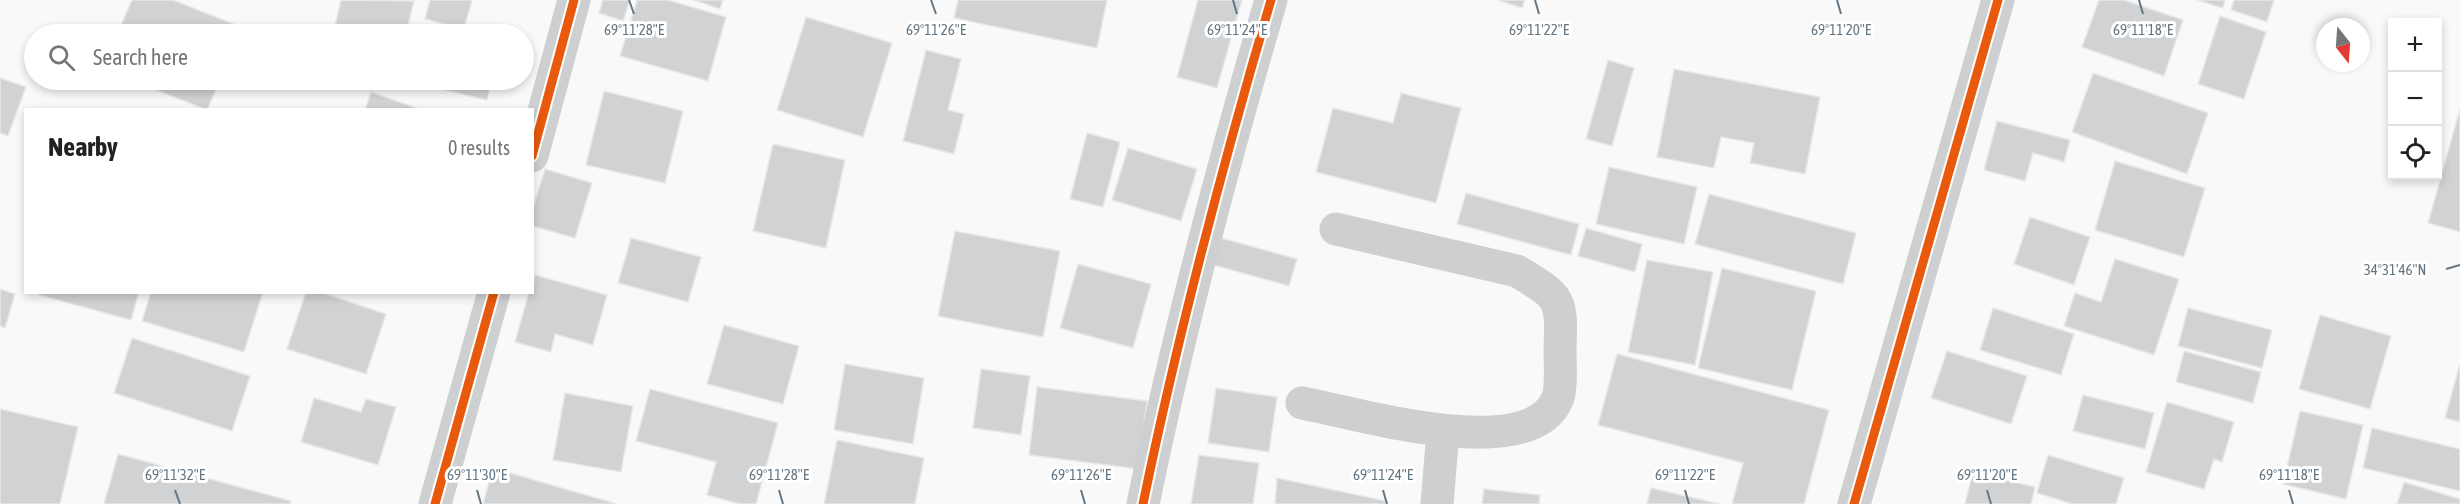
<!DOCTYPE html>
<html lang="en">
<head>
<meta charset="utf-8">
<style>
	body { margin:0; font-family:"Asap Condensed",sans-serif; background:#f6f6f6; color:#222 }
	.controls { position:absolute; right:18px; top:18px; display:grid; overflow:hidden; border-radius:0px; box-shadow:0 3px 9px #0003 }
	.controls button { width:54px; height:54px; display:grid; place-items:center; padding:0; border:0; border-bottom:2px solid #e0e0e0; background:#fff; color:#222; font:30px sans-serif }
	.compass { position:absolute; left:2316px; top:18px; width:54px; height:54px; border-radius:50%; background:#fff; box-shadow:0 3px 9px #0003; rotate:163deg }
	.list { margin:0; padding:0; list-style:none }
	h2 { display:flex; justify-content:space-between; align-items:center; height:78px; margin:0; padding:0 24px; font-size:26px }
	h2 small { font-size:20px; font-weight:400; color:#767676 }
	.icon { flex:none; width:33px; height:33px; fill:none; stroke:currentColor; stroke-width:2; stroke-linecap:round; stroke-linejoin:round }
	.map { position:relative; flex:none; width:2460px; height:504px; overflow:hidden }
	.search { position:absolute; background:#fff; box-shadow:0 3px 9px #0003; left:24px; top:24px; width:510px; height:66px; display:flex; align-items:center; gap:15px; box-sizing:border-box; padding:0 21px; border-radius:33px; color:#767676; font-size:22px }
	.panel { position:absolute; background:#fff; box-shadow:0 3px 9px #0003; left:24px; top:108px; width:510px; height:186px; border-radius:0px }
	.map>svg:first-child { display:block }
	.building { fill:#d0d2d3; stroke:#e8e8e8; stroke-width:1.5 }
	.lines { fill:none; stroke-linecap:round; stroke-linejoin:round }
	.minor { stroke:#cecfd0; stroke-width:33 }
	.cycleway-casing { stroke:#fff; stroke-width:13 }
	.cycleway { stroke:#e8590c; stroke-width:9 }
	.ticks { fill:none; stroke:#657683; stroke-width:2 }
	.ticks-label { font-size:15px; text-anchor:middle; fill:#657683; stroke:#fff; stroke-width:6; stroke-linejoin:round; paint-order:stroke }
</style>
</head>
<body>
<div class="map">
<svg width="2460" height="504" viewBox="0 0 2460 504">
	<rect width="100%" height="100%" fill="#f9f9f9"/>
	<path class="building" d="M132,0H173L241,27L238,34H117Z
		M341,0L414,1L406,34H333Z
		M430,0H472L464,29L425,19Z
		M603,0H630L623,21L599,13Z
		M637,0H668L726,17L708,81L620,56Z
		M694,0H723L720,9Z
		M958,0H1107L1097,48L954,18Z
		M1198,0H1242L1217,88L1177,77Z
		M1498,0H1525L1522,8Z
		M2099,0H2124L2183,20L2164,76L2082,47Z
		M2197,0H2225L2223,8Z
		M2234,0H2274L2267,22L2231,10Z
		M2220,16L2266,32L2244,99L2198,84Z
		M806,17L892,43L863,137L777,110Z
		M926,50L961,59L948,110L964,114L954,154L903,141Z
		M1608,60L1634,68L1612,146L1586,139Z
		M1674,69L1820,97L1805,174L1750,163L1754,143L1721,137L1714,168L1657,157Z
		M2093,73L2208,113L2187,174L2072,132Z
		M0,78L26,87L8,136L0,133Z
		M131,80H220L207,110Z
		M416,80H492L487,100L415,83Z
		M604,91L683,111L665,183L586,165Z
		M371,92L422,110H365Z
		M1401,93L1461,108L1436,203L1316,172L1333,108L1393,123Z
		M2460,109V232L2428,223Z
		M1997,121L2070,140L2064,162L2033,153L2025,181L1984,170Z
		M1087,133L1120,142L1103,207L1070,199Z
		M773,144L845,160L826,248L753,231Z
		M1128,148L1197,169L1181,221L1112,200Z
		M2115,161L2205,188L2184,257L2095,230Z
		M1609,167L1697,187L1684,244L1596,224Z
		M545,169L592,183L575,238L532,226V211Z
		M1466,193L1579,224L1571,255L1457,224Z
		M1709,194L1856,233L1843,284L1695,244Z
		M2030,217L2090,237L2074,285L2014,264Z
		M1586,228L1642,244L1635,272L1578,256Z
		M955,231L1060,251L1043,337L938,316Z
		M1214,236L1297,259L1289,286L1206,263Z
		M631,238L701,257L688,302L618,283Z
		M2115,259L2179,279L2154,355L2064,326L2075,293L2101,302Z
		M1647,260L1713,272L1695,365L1628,352Z
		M1078,264L1151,284L1133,348L1060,328Z
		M1722,268L1816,291L1792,390L1698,368Z
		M535,275L607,295L593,345L555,334L551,352L515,342L529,292H532Z
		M0,289L15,294L5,328L0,326Z
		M39,292H139L131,320L39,295Z
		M151,292H263L244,352L142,321Z
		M306,292H320L386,314L366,374L287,349Z
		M1993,308L2074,334L2061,375L1980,350Z
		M2188,308L2272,330L2262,368L2178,346Z
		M2320,315L2391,336L2370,409L2299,389Z
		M724,325L799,346L783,404L707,384Z
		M132,338L250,376L232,431L114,393Z
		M1947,351L2027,376L2011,424L1931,398Z
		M2184,351L2261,372L2253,403L2176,382Z
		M1617,354L1829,410L1804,504H1732L1743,463L1598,425Z
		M845,364L924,378L913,444L834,430Z
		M2460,364V422L2445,418Z
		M981,369L1030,376L1021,435L973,428Z
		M1037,387L1147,401L1138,469L1029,455Z
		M1216,388L1277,397L1269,452L1208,443Z
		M650,389L778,423L756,504H740L707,495L716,462L636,441Z
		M565,393L633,406L621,472L553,460Z
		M2083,395L2154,413L2145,449L2073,431Z
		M314,398L361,412L366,399L396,407L378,465L301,442Z
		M2167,402L2234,422L2222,462L2214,459L2204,489L2146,472Z
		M0,409L78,427L60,504H0Z
		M2300,411L2363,425L2346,499L2283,484Z
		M2372,428L2460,449V491L2363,468Z
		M837,440L924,458L915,504H824Z
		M118,454L291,501L290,504H104Z
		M1199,455L1259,463L1253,504H1191Z
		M2048,455L2124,478L2116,504H2072L2037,493Z
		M493,468L617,504H483Z
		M1973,472L2035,487L2031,504H1965Z
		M1277,478L1386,501V504H1275Z
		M2404,482L2460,499V504H2397Z
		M1651,488L1720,504H1647Z
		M1484,489L1540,495L1539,504H1482Z"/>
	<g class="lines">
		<path class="minor" d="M532,156L574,0
			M1302,403C1356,413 1528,465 1557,400C1562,390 1560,362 1560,350C1562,297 1561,298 1517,271L1336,229
			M435,504L494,292
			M1143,504C1178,334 1222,167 1271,0
			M1437,504L1443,431
			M1854,504L1998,0"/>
		<g class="cycleway-casing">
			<path id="cycleway" d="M532,156L574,0
				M435,504L494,292
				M1143,504C1178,334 1222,167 1271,0
				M1854,504L1998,0"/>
		</g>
		<use href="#cycleway" class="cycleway"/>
	</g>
	<path class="ticks" d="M629,0L634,14M931,0L936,14M1233,0L1237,14M1535,0L1539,14M1837,0L1841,14M2139,0L2143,14M2446,269L2460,265M175,490L180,504M477,490L481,504M779,490L783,504M1081,490L1085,504M1383,490L1387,504M1685,490L1689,504M1987,490L1991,504M2289,490L2293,504"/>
	<g class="ticks-label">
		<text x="634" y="35">69°11'28"E</text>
		<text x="936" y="35">69°11'26"E</text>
		<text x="1237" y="35">69°11'24"E</text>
		<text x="1539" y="35">69°11'22"E</text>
		<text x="1841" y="35">69°11'20"E</text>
		<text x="2143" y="35">69°11'18"E</text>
		<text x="2395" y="275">34°31'46"N</text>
		<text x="175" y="480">69°11'32"E</text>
		<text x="477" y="480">69°11'30"E</text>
		<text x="779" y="480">69°11'28"E</text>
		<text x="1081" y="480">69°11'26"E</text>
		<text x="1383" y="480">69°11'24"E</text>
		<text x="1685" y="480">69°11'22"E</text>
		<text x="1987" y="480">69°11'20"E</text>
		<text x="2289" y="480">69°11'18"E</text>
	</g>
</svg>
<div class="controls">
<button>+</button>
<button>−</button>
<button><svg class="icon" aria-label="locate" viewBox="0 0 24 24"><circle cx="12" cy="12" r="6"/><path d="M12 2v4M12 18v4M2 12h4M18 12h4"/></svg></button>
</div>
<svg class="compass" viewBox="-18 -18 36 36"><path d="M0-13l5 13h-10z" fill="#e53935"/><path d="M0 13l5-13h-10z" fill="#767676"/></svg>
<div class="search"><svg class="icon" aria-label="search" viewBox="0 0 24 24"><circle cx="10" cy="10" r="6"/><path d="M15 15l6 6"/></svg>Search here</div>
<section class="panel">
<h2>Nearby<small>0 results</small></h2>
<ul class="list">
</ul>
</section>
</div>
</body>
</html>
